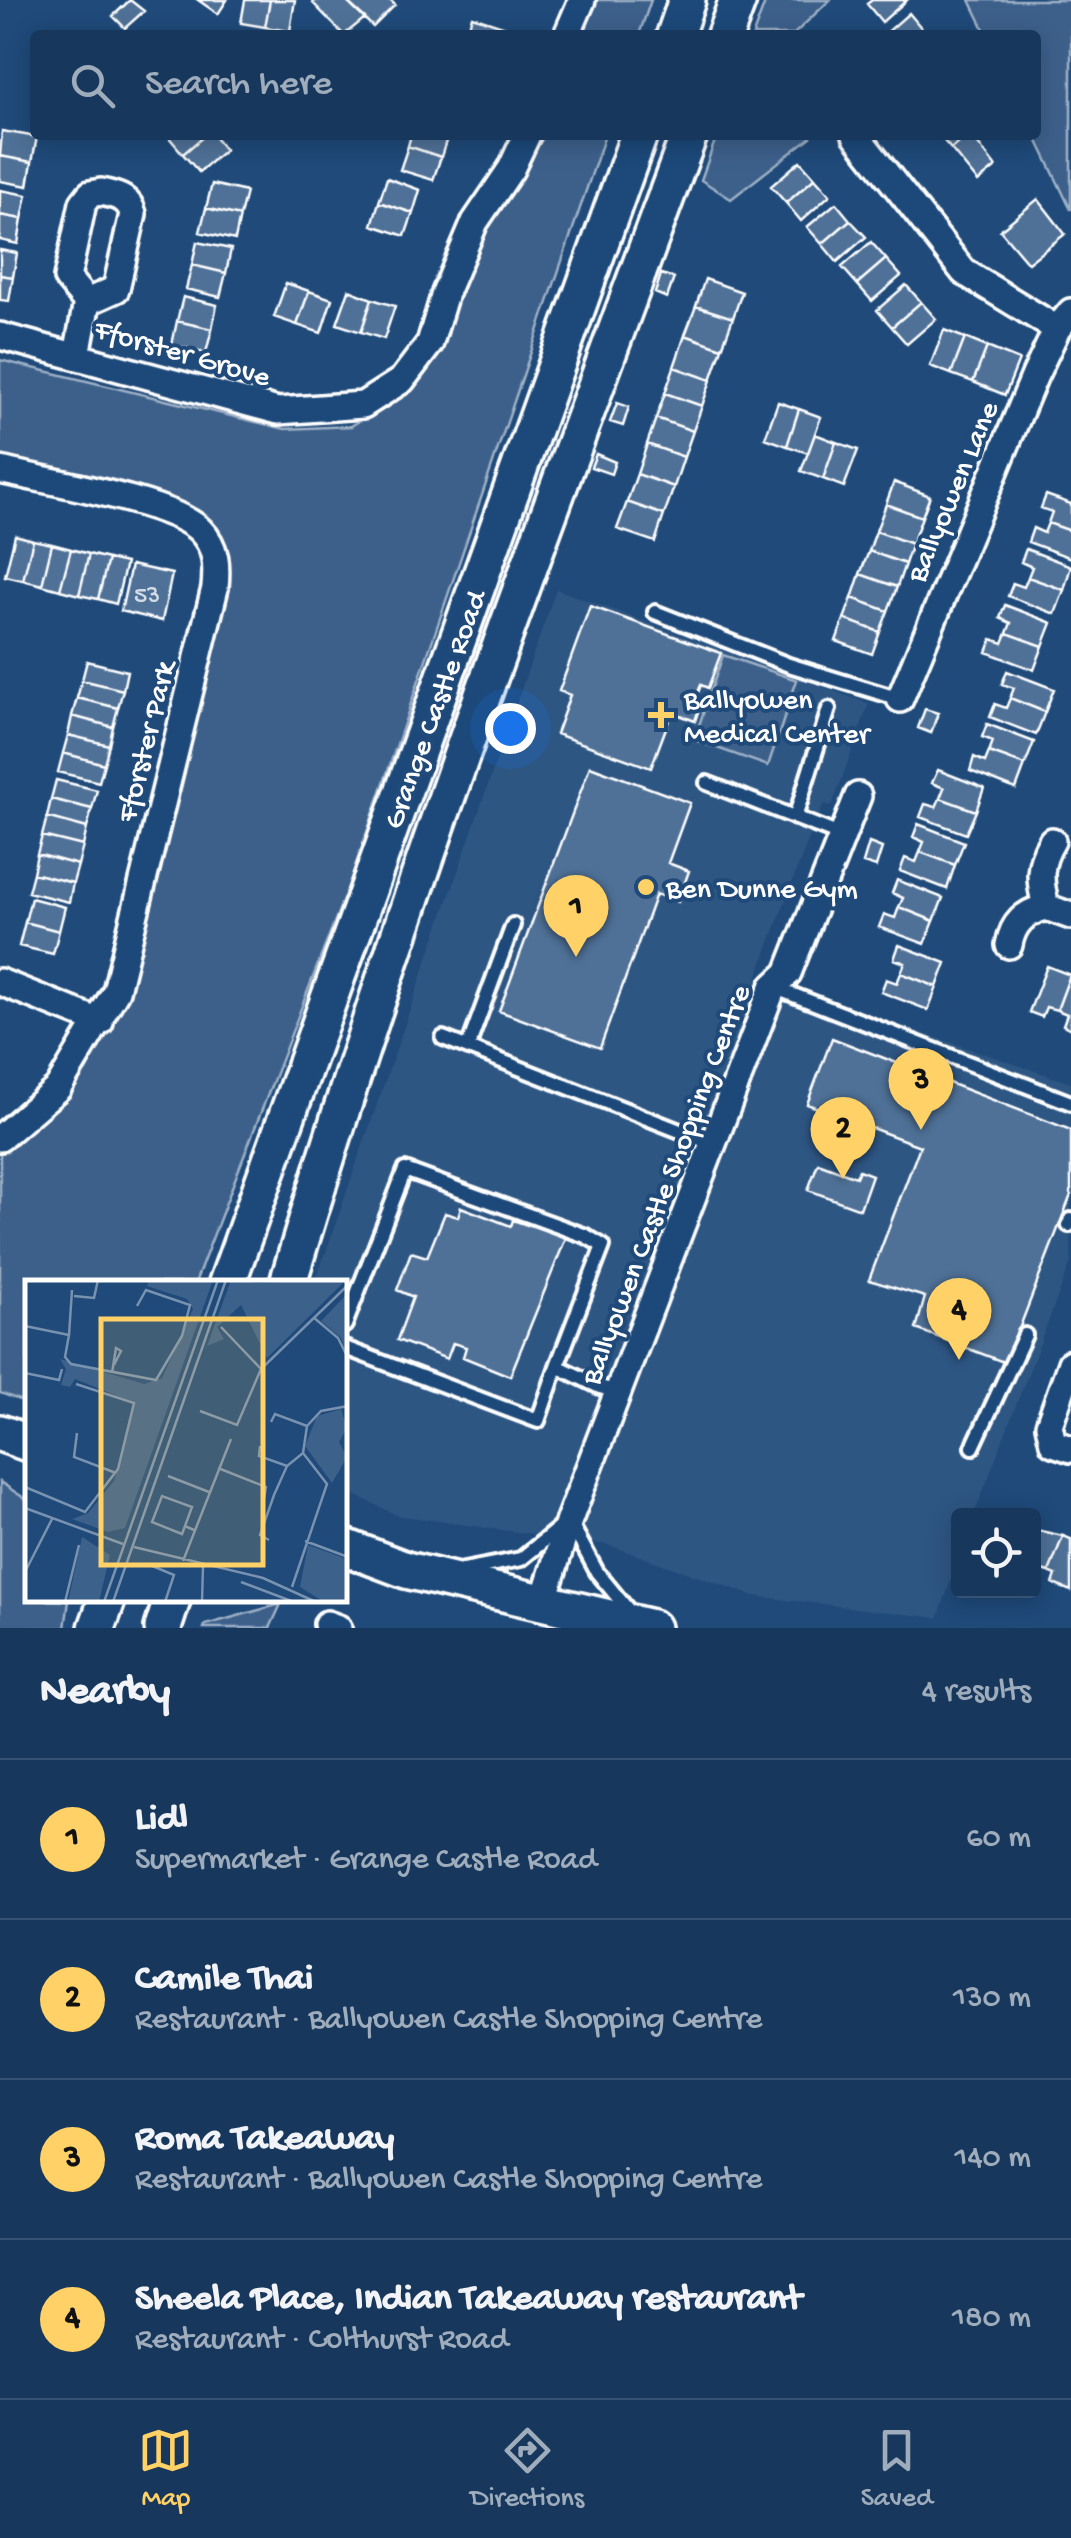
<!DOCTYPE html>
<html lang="en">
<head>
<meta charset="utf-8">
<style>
	body { margin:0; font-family:"Gochi Hand",sans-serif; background:#244365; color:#f1f3f6 }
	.controls { position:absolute; right:30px; bottom:30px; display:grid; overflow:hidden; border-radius:10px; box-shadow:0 5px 25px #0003 }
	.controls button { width:90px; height:90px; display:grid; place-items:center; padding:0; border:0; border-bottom:2px solid #365272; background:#17385c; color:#f1f3f6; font:50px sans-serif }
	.you { position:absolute; left:510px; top:728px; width:35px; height:35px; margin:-25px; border:8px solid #fff; border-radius:50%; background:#1a73e8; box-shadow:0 0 0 15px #1a73e833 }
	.badge { display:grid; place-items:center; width:65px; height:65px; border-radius:50%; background:#ffd166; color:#111; font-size:32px; font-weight:700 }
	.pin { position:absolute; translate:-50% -82px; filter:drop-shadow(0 2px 5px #0008) }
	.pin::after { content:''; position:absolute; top:52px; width:35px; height:30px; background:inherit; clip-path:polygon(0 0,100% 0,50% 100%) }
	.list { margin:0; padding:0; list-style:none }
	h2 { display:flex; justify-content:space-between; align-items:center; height:130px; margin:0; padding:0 40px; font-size:42px }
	h2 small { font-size:32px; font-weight:400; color:#9eacbb }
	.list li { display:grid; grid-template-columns:65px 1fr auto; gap:30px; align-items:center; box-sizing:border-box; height:160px; padding:0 40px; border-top:2px solid #365272 }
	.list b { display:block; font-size:38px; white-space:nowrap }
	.list p { margin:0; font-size:32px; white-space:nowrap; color:#9eacbb }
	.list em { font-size:32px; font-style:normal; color:#9eacbb }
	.icon { flex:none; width:55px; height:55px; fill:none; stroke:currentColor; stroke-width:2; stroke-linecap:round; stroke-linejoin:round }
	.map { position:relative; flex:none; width:1071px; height:1628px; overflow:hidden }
	.search { position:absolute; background:#17385c; box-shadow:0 5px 25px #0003; left:30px; right:30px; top:30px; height:110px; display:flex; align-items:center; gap:25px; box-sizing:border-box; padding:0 35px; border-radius:10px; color:#9eacbb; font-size:38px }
	.sheet { height:770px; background:#17385c }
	nav { display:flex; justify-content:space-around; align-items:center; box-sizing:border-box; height:140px; border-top:2px solid #365272; background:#17385c; font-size:28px; color:#9eacbb }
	nav a { display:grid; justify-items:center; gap:5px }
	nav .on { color:#ffd166 }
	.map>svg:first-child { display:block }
	.built { fill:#2e5683 }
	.green { fill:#3c618b; stroke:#9eb0c5; stroke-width:2.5 }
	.building { fill:#507197; stroke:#fff; stroke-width:2.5 }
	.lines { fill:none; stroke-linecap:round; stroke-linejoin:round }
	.lane-casing { stroke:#fff; stroke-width:20 }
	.street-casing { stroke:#fff; stroke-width:32 }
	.secondary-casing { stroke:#fff; stroke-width:42 }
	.lane { stroke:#1f4a7a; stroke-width:12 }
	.street { stroke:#1f4a7a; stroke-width:25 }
	.secondary { stroke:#1f4a7a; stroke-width:35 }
	.poi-dot { fill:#ffd166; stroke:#1f4a7a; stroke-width:4 }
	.labels { text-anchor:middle; stroke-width:8; stroke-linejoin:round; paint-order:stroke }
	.number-label { font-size:25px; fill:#d3dce5 }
	.street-label { font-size:30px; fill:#fff; stroke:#1f4a7a }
	.poi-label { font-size:30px; fill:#fff; stroke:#1f4a7a; text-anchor:start }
	.inset-road { fill:none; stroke:#7992af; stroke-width:2.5 }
	.view { fill:#ffd166; fill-opacity:0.15; stroke:#ffd166; stroke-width:5 }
	.inset-edge { fill:none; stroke:#fff; stroke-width:5 }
</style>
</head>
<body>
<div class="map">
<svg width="1071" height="1628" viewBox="0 0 1071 1628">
	<rect width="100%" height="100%" fill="#1f4a7a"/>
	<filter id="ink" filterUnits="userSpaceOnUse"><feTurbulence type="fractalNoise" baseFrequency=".01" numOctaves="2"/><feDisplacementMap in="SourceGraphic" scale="20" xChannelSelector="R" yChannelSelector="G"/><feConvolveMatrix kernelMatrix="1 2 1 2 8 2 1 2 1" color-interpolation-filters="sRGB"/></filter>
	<g filter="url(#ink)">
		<path class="built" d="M556,589L869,704L832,806L824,804L810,835L757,977L1071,1083V1262L974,1515L958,1516V1561L938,1618L754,1596L608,1545L396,1515L345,1490V1283H315Z"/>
		<path class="green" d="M592,0H651L639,35H580Z
			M766,0H830L793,35H753Z
			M970,0H1071V210L1035,135L1036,35H987Z
			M545,135H605L351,879L195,1283H28L27,1403L0,1393V1152L44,1117L86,1071L120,1007L226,582L229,556L216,529L189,506L0,459V360L285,429L351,426L405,392L441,346L471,252L487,222Z
			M717,135H810L811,137L731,199L701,180Z
			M723,655L797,680L768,766L694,740Z
			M0,1482L27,1500L28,1600L69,1601L65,1628H0Z
			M281,1604L270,1628H204L205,1625Z"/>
		<path class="building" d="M130,0L144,11L125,28L113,16Z
			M198,0H227L218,14Z
			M245,0H270L265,27L241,23Z
			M270,0H295L290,31L265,27Z
			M316,0H345L365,18L344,35L313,3Z
			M345,0H390L395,5L373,27Z
			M872,0H907L882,22L867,4Z
			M909,13L923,30L918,35H884Z
			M472,16L506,27L503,35H466Z
			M2,131L37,137L32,162L0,156Z
			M167,135H205L183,154Z
			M205,135H213L225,150L199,172L183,154Z
			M411,135H448L441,157L408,146Z
			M939,135H967L951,149Z
			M967,135H971L996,167L978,182L951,149Z
			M408,146L441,157L433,180L400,170Z
			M0,156L32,162L28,186L0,181Z
			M800,161L815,178L786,203L771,186Z
			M387,178L420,190L413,213L379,202Z
			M815,178L830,195L801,221L786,203Z
			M212,184L246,192L240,216L206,208Z
			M0,190L27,195L22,219L0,215Z
			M1038,199L1065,234L1028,263L1000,230Z
			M379,202L413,213L405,236L372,225Z
			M836,203L850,220L822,244L807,227Z
			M206,208L240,216L235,240L200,232Z
			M0,215L22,219L18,244L0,240Z
			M850,220L866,237L837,262L822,244Z
			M197,242L231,249L226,273L192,265Z
			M871,242L886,259L857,284L842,267Z
			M0,250L17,253L13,277L0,275Z
			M886,259L901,276L872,301L857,284Z
			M192,265L226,273L220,297L186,289Z
			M661,274L674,278L667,298L655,293Z
			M0,275L13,277L9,301L0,300Z
			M705,279L742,292L733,318L696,306Z
			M286,283L309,291L297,325L274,317Z
			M906,285L921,302L892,327L877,310Z
			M349,290L372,299L361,332L337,324Z
			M309,291L332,299L321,333L297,325Z
			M183,297L217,305L212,329L177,321Z
			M372,299L395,306L384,339L361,332Z
			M921,302L936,319L907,344L892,327Z
			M696,306L733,318L722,348L685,335Z
			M177,321L212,329L206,353L172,345Z
			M944,330L965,338L951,374L930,366Z
			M685,335L722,348L711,380L674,367Z
			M965,338L987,347L973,382L951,374Z
			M987,347L1019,360L1005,395L973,382Z
			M674,367L711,380L702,406L665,393Z
			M665,393L702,406L693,431L656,418Z
			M778,402L799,409L787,446L765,438Z
			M617,403L629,407L623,426L610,422Z
			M799,409L821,417L808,453L787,446Z
			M656,418L693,431L684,457L647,444Z
			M815,434L836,442L823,479L801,471Z
			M836,442L858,450L844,487L823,479Z
			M647,444L684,457L674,487L637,474Z
			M596,454L615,462L611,474L591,467Z
			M637,474L674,487L664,515L627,502Z
			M894,482L930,496L922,517L886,504Z
			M1046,495L1071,504V531L1048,523L1052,512L1041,508Z
			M627,502L664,515L655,542L617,529Z
			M886,504L922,517L912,544L876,531Z
			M1048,523L1071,531V558L1028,542L1033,528L1044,533Z
			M876,531L912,544L905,564L869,551Z
			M15,535L33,540L23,580L5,576Z
			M33,540L52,544L42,585L23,580Z
			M52,544L71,549L60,590L42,585Z
			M71,549L89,554L79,595L60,590Z
			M1026,549L1071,566L1064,590L1028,577L1032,567L1021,562Z
			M869,551L905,564L897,587L860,574Z
			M89,554L108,559L98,599L79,595Z
			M108,559L126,563L116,604L98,599Z
			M131,565L172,574L162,621L121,611Z
			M860,574L897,587L888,611L852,598Z
			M1028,577L1064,590L1055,614L1008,596L1013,583L1024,587Z
			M852,598L888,611L880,632L844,619Z
			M1005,605L1052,623L1043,646L1007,633L1011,623L1000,618Z
			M590,606L721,653L708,688L701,685L695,700L701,703L695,721L672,712L651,768L556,734L570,695L559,691Z
			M844,619L880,632L872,654L836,641Z
			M1007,633L1043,646L1034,670L987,652L992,639L1003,643Z
			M87,661L127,671L123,690L82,680Z
			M1007,671L1054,689L1045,712L1010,698L1014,688L1002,684Z
			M82,680L123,690L118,708L77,698Z
			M77,698L118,708L113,727L72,716Z
			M1010,698L1045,712L1036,735L990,717L995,704L1006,708Z
			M925,709L938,713L931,733L918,728Z
			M72,716L113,727L109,745L68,735Z
			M987,724L1034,742L1025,765L989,752L993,741L982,737Z
			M68,735L109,745L104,764L63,753Z
			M989,752L1025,765L1016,789L970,771L974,757L985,762Z
			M63,753L104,764L99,782L58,772Z
			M590,766L690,803L668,863L689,871L678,902L656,894L600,1048L499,1011Z
			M938,770L984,788L976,811L940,798L944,788L932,783Z
			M56,780L97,790L92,809L51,799Z
			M940,798L976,811L966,834L920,817L925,804L936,807Z
			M51,799L92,809L87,828L47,817Z
			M47,817L87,828L83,846L42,836Z
			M918,824L964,842L955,865L920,852L924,842L913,837Z
			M42,836L83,846L78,865L37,854Z
			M869,843L882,848L876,867L863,863Z
			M920,852L955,865L947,889L900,871L905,858L916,862Z
			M37,854L78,865L73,883L33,873Z
			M33,873L73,883L69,902L28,892Z
			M897,880L943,898L934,921L899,907L903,898L892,893Z
			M31,898L65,907L59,931L25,922Z
			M899,907L934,921L925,944L879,927L884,914L895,918Z
			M25,922L59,931L53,954L19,946Z
			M899,945L946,963L937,987L901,973L905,963L894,959Z
			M1047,966L1070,975L1057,1010L1046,1007L1042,1017L1029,1012Z
			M901,973L937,987L928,1010L881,992L886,979L897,983Z
			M1070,975H1071V1029L1063,1025L1067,1014L1057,1010Z
			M832,1038L1071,1130V1195L1006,1363L916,1329L925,1297L869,1280L920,1146L807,1104Z
			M818,1163L856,1177L859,1170L872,1175L860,1209L808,1190Z
			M461,1207L511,1226L513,1220L527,1225L530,1218L568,1233L510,1376L463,1357L466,1347L453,1343L447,1359L397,1340L413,1297L397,1290L411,1252L427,1257L445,1213L458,1217Z
			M1036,1530L1063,1536L1049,1572L1042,1570L1039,1579L1034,1577Z
			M1063,1536L1071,1539V1591L1053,1584L1056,1575L1049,1572Z"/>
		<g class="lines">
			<g class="lane-casing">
				<path id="lane" d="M655,612L789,665L900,699
					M707,783L840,835
					M795,818L829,709
					M773,987L1071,1103
					M443,1038L713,1144
					M468,1047L513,925
					M1069,1225L1071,1220
					M345,1325L405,1170L586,1236L603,1246L557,1366
					M345,1348L538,1421L557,1366L600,1387L618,1392
					M973,1447L1025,1335
					M459,1571L521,1559L569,1520L597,1572L633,1616"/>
			</g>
			<g class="street-casing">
				<path id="street" d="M567,35L582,0
					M856,135L964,272L1057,329
					M101,192C117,196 129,197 133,214L116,289L87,302L67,278L83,203L90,194Z
					M0,336L278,411L363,405L402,380L430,343L445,293L475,222L511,169L527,135
					M77,355L87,302
					M0,470C45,481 171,501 200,530C217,547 217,566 215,588L116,991L58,1088L0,1138
					M900,699L1035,375L1057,329L1071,312
					M1052,841C1038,864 1039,880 1046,907L1071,916
					M1009,945C1013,923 1024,913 1046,907
					M0,982L100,1022
					M1071,1363L1049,1425L1053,1443L1071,1449
					M543,1602L569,1520L773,987L788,973L858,796
					M327,1624L338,1628"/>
			</g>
			<g class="secondary-casing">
				<path id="secondary" d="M675,35L687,0
					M725,35L738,0
					M227,1283L639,135
					M288,1283C404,894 548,515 689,135
					M0,1433L28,1443
					M345,1547L406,1570L652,1628
					M97,1628L107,1600
					M163,1628L172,1600"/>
			</g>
			<use href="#lane" class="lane"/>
			<use href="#street" class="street"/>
			<use href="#secondary" class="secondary"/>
		</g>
	</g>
	<g class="poi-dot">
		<path d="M656 700h10v10h10v10h-10v10h-10v-10h-10v-10h10z"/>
		<circle cx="646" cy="887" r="10"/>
	</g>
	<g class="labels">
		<g class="number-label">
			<text x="147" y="602">53</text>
		</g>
		<g class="street-label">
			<text transform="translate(183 351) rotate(16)" y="10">Fforster Grove</text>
			<text transform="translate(951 491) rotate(-67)" y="10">Ballyowen Lane</text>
			<text transform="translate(433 709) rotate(-70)" y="10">Grange Castle Road</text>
			<text transform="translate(144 741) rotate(-76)" y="10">Fforster Park</text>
			<text transform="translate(664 1184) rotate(-69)" y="10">Ballyowen Castle Shopping Centre</text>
		</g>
		<g class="poi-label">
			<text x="684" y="708">Ballyowen<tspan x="684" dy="34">Medical Center</tspan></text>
			<text x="666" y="897">Ben Dunne Gym</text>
		</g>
	</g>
	<g transform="translate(25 1280)">
		<rect width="322" height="322" fill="#1f4a7a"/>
		<path d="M124,0H188L100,248L83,252L47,239L63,233L89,201L110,123L50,99L45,107L36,105L41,89L35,79L119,104L137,98L168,29L162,19L122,6ZM206,0L231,3L321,0L242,78L216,25L192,47L199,59L182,66ZM322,14V76L316,58L296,41ZM316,129L322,148L314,162L322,177L307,203L280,166L292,136ZM57,257L85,275L74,322H43ZM283,265L322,279V322H299L275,307Z" fill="#3c618b"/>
		<path class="inset-road" d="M49,16L69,18L73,0M288,37L313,58L323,78M0,46L44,55L40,77L46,84L131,100L157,56L165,25L121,10L112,26M196,47L236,89M44,55L47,10M0,93L34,100L37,89M87,93L91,68L96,71L89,85M175,131L212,145L236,89L323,5M246,142L250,134L282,146M52,153L49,177L91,193M235,166L234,176L262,186M193,188L241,207L238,224M143,196L184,212M0,207L60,232L93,189L109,123L51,104M0,228L98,264M160,246L167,227L137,216L127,242L157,254L160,246L169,250M244,260L235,255L249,215L262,186L278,173M280,261L323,277M109,267L238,298L291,322M158,281L206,159M125,285L149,295L140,322M0,292L27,239M216,302L269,322M267,307L302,204L278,173L282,146L296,131L323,126M40,322L54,265M79,322L193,0M88,322L201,0M177,322L178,286"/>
		<path class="view" d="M76,39H238V285H76Z"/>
		<rect width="322" height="322" class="inset-edge"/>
	</g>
</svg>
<div class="controls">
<button><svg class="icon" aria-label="locate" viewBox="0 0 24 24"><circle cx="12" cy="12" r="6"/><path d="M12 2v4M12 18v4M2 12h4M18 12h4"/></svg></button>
</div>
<div class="you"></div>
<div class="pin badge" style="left:576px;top:957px">1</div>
<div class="pin badge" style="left:843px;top:1179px">2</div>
<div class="pin badge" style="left:921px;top:1130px">3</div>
<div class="pin badge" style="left:959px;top:1360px">4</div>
<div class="search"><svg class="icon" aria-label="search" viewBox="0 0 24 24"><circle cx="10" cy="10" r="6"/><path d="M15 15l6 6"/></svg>Search here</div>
</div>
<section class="sheet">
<h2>Nearby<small>4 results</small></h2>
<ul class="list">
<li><span class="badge">1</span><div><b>Lidl</b><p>Supermarket · Grange Castle Road</p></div><em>60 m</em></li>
<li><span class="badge">2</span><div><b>Camile Thai</b><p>Restaurant · Ballyowen Castle Shopping Centre</p></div><em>130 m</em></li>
<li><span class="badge">3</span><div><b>Roma Takeaway</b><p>Restaurant · Ballyowen Castle Shopping Centre</p></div><em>140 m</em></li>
<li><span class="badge">4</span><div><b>Sheela Place, Indian Takeaway restaurant</b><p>Restaurant · Colthurst Road</p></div><em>180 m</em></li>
</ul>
</section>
<nav>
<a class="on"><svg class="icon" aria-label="map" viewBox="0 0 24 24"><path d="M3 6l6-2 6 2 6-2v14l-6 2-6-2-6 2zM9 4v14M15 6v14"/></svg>Map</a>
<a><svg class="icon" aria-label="directions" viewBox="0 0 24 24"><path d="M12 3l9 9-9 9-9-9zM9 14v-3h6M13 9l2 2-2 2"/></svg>Directions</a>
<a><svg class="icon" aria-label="saved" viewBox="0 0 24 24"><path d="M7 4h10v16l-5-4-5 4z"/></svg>Saved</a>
</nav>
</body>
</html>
